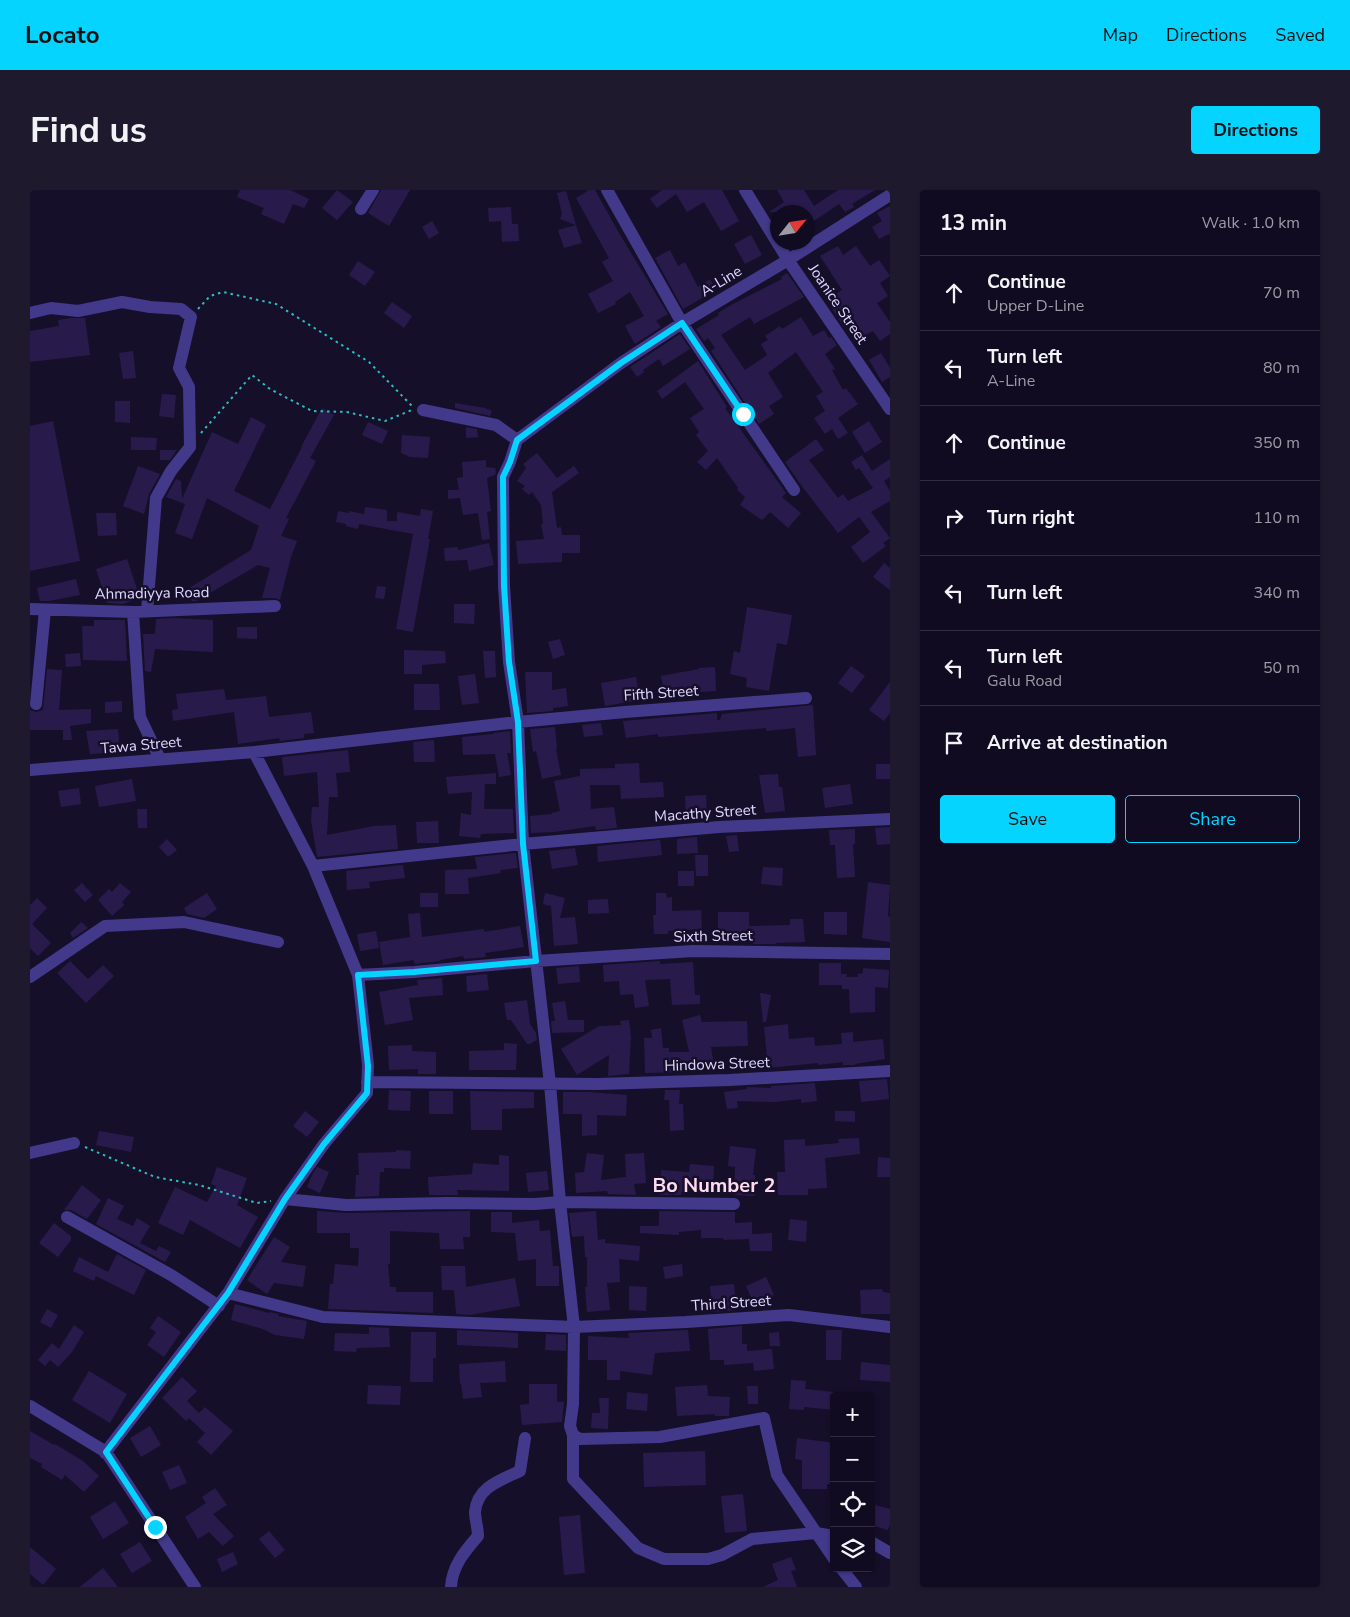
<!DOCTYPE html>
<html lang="en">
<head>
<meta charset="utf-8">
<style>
	body { margin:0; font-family:"Nunito Sans",sans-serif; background:#1e192d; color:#f1f3f6 }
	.controls { position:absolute; right:15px; bottom:15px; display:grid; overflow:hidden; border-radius:5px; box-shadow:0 1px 4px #0004 }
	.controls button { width:45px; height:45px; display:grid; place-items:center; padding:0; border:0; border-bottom:1px solid #302b3e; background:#100b20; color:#f1f3f6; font:25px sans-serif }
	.compass { position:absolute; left:740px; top:15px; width:45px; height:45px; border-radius:50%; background:#100b20; box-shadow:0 1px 4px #0004; rotate:60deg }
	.stop { position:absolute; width:15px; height:15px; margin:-11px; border:4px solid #04d4ff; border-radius:50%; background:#fff }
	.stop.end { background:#04d4ff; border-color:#fff; box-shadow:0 1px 5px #0008 }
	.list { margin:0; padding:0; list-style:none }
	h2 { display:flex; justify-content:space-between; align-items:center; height:65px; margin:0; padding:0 20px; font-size:21px }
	h2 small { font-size:16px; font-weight:400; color:#9c9ba5 }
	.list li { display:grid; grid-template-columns:32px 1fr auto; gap:15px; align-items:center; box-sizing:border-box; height:75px; padding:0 20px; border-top:1px solid #302b3e }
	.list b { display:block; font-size:19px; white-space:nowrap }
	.list p { margin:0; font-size:16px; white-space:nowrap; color:#9c9ba5 }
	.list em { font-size:16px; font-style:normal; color:#9c9ba5 }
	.actions { display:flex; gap:10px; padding:15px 20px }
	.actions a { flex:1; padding:11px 0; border:1px solid #04d4ff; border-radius:5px; text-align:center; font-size:18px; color:#04d4ff }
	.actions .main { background:#04d4ff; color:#111 }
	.icon { flex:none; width:28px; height:28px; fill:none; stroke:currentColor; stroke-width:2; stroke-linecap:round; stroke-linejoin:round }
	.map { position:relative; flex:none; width:860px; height:1397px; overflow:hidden; border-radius:5px }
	header { display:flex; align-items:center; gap:30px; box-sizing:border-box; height:70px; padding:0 25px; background:#04d4ff; color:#111 }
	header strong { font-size:24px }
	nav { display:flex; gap:28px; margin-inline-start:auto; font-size:18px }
	.intro { display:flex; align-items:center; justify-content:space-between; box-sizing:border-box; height:120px; padding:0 30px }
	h1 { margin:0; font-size:35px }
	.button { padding:12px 22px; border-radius:5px; background:#04d4ff; color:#111; font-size:18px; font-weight:700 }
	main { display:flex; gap:30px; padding:0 30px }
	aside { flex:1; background:#100b20; border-radius:5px; box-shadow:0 1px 4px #0004 }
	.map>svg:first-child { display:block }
	.building { fill:#281b4c }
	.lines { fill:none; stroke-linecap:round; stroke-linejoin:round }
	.path { stroke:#2bbfc1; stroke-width:2; stroke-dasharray:2.5 4; stroke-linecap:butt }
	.street { stroke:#42398b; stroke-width:12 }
	.route { stroke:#04d4ff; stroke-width:6 }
	.labels { text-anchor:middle; stroke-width:5; stroke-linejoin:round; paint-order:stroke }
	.street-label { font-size:15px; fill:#e0d8ff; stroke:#160f2a }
	.district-label { font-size:20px; font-weight:bold; fill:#ffdaef; stroke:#160f2a }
</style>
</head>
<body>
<header>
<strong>Locato</strong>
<nav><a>Map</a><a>Directions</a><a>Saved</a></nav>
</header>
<div class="intro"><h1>Find us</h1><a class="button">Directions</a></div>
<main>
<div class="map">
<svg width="860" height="1397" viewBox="0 0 860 1397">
	<rect width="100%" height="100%" fill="#160f2a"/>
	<path class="building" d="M210,0H260L279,9L274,18L263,14L254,34L231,24L234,18L207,7Z
		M307,0L323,12L307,30L292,18Z
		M351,0H380L359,36L338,23Z
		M559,0H565L589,43L638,124L626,131L631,137L605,154L595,136L614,126L600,102L585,112L586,114L568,123L558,104L583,91L572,72L579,68L546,8Z
		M632,0H692L709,31L691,41L674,12L657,22L646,4L627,18L620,9Z
		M747,0H774L784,16L808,0H845L822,14L824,17L815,22L809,14L778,35V22H739L754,12Z
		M536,1L546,35L530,29L532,24L527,3Z
		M860,16V45L859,44L849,49L842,37L852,31L847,23Z
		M481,17L482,34H488L489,51L472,52L471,31L459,32L458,18Z
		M402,31L409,43L399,49L392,37Z
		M546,35L552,53L534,58L528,40Z
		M721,45L732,65L715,74L704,54Z
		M808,56L813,65L826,56L840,76L849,70L860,86L850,93L858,106L847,113L860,132V144L850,151L843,141L825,150L817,135L814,137L801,117L803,116L798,109L812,100L790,66Z
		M640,60L648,76L655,72L668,97L680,89L686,100L653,119L625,68Z
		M328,71L345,82L335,96L319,85Z
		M757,83L774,107L724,134L720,127L691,145L715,180L737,165L731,154L738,150L735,146L750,136L752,139L771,127L783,146L794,140L799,148L801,147L807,155L795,164L805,179L802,180L813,200L816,198L828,214L808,228L818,243L808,249L802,239L795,244L784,228L795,221L786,206L793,202L766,162L738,183L753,207L739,216L744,224L729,234L681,161L685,158L678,148L674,151L666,139L689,125L688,123L701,115L752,89L751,87Z
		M362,112L382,126L374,138L354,123Z
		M40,128H55L60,165L0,172V141L29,136L28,130Z
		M650,144L660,159L633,176L629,169L613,180L614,182L607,187L600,177Z
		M103,161L106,188L93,189L89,163Z
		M851,163L860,178V187L852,192L839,170Z
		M668,171L697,217L695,218L756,303L752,307L771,323L758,338L740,322L732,330L710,315L715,307L707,300L708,298L687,268L676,280L667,272L678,261L666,245L669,242L660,228L674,219L655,192L632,209L627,201Z
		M132,204L146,205L144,228L129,226Z
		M85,211H100V233L85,232Z
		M425,213L455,218L462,221L460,226L425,218Z
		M292,218L304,225L280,268L286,271L256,328L259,329L251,346L267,351L261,367L250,410L245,408H232L240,378L228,375L166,411H162L156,400L221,360L229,336L177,308L162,349L145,343L155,314L136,307L146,289L151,291L152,309L182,242L208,254L221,227L236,235L204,301L240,319L272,257H271Z
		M23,231L50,371L0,381V236Z
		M839,231L852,252L835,263L822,242Z
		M338,232L358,241L352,254L332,245Z
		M436,237L447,239L448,247L436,248Z
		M372,245L400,247L398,268L380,267L371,263Z
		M101,247L127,248L126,260H101Z
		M786,249L794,260L779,270L808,308L813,304L818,311L843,298L829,278L826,280L821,272L832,265L842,281L860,269V287L854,291L860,301V311L841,322L860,348L853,353L856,356L833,373L821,357L840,342L829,327L808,343L771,295L755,272Z
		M130,260H147L140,270H130Z
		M507,263L527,288L544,276L549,283L522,302L527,338L531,337L532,345H550V363H532V372L488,374L486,351L514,349L511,334H513L511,315L502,302L499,305L492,299L495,296L487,291L496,278L493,274Z
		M456,270V277L465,278L466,282L465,285L457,288L461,321L457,322L460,349L452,350L448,323L433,325L430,308L418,309V300H429L427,288L433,287L432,272Z
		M108,276L130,284L119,304L114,324L93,316Z
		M335,317L357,320V331H367V322L390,326L391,319L403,321L398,349H400L383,442L366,439L383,344L329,334L328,339L316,336V334L306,332L308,321L319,323V321L334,324Z
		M66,323H86L87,345L68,346Z
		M459,353L464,375L439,381L437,370L415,371L414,358L428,357V360Z
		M97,369L110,408L93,414L77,413L66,379Z
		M854,373L860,378V400L843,387Z
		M46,389L50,405L19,411H10L7,398Z
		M347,396L356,397L354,409L345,408Z
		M424,414H445L444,434L424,433Z
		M717,417L762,425L757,455L747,453L739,501L716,497L717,488L700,484L704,461L710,463Z
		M143,428L183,430V462L125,459L121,482L115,481L113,444H125L126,429Z
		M64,430H95L97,471L53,470L52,436H64Z
		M207,437H227V449L207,448Z
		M530,449L535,465L523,469L518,452Z
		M374,460L415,461L416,473L392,475V484H374Z
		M453,461H465L466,487L455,488Z
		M50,463L51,476L36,477L35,464Z
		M821,476L835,486L822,503L808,493Z
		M685,477L686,501L670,502V498L634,504L631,486L669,479V478Z
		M17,479L32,480L29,520L61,519V533L40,536L42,550H33V540H0V520L6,522L13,520Z
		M495,482H522V500L536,498L538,516L523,518V521L497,523Z
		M445,484L449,513L432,515L428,486Z
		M606,487L610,510L575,516L571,493Z
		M860,492V523L854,531L839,520Z
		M384,494H409L410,520H384Z
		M194,499L196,510L236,506L239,527L281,522L284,543L274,544V548L250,551L249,548L208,554L204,522L143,531L142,520L148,519L146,504Z
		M92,511V522L75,523V512Z
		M783,515L786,565L768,567L765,538L736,541V538L628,547V544L596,548L593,531L687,523V530H690L692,524Z
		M571,533L573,545L554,547L552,535Z
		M525,537L527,559H526L531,585L512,589L506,561L503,562L500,539Z
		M88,539L90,562L60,564L56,541Z
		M480,541L481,563H477L481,585L469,587L465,564L433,565L432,547L463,544V543Z
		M404,550L405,572H384L383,552Z
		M318,560L320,582L306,583L308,607H299L297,645L344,636L366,635L368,659L287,667L281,630L282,617H289L287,582L254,586L252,567Z
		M609,573L610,593L633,592L634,607L591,609L590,595H560L561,619L584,617L587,638L566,640L565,636L524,642L501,643L500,626L522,624V623L530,621L524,591L550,586V579L585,578V574Z
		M846,574H860V589H846Z
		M466,583V594H455L454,619H483L484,643L451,644L450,648L429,646L431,623L441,625L442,602L418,604L416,587Z
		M748,584L749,597H752L755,621L735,623L729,585Z
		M102,589L106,611L69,617L65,596Z
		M820,594L823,614L795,618L792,598Z
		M49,598L51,614L31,617L28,601Z
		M676,605L677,625L656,626L655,606Z
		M107,619H117V638H108Z
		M408,631L409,653H387L386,632Z
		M860,637V654L847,655L845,638Z
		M825,639V654H823L825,687L807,688L805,655H800L799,640Z
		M707,645L709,661L699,662L696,646Z
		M667,647L668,663L647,664V649Z
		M137,649L147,660L138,667L129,657Z
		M630,650L632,665L568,672L567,656Z
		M545,658L548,675L522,679L519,661Z
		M486,663L488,678L470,680L471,683L438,688L439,704H415V680L447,679L445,667Z
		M665,665H678V686H666Z
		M373,675L375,688L339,692L340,698L317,700L316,681Z
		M733,677L753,678L752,696L731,694Z
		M648,681H664V696H648Z
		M838,692L860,695L858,726L860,727V752L832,748Z
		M52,693L63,705L55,712L44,700Z
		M90,693L101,702L92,712L94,715L82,726L68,710L79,699L82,702Z
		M177,703L187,719L174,728L157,724L154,718Z
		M390,703H408V717H390Z
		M515,703L535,708L530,728L545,727L548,754L524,756L521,716L513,714Z
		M626,703H636L637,708L642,707V721L671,720L672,739L638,741V744H624L623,725H626Z
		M7,708L17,718L2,734L21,753L8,766L0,758V715Z
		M578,709L579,723L558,724V710Z
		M688,722H719V736L760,735V729H773L775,752L746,753V754H723V746H688Z
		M794,722H817V745L794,744Z
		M390,723L392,747L454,739V742L490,736L494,757L455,763L456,767L434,769L433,766L410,770V771L385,774L383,770L353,775L349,752L380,747L378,724Z
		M51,732L58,738L43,748L40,743Z
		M346,741L349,758L330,761L327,744Z
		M40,771L58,789L73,775L84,786L56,813L27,783Z
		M630,771V774L663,772L665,805H670V814L642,815L640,789L615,790L619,816L605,818L603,804L590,805L589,791L574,792L573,775Z
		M789,773H811V784H817L816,787H828V784L833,783V778L859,780L858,798L845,797V822L820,823L819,799H812V795H789Z
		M549,776L550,792L528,794L526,778Z
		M457,784L459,800L437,802L436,786Z
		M412,788L413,805L379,808L383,830L355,835L349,802L388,795L387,790Z
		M730,803L741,805L736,832H733Z
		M497,810L500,834L506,843L507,850L500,854H497L481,830H477L474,813Z
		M535,811L538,830H554V842L522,843L521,831H525L522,813Z
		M670,825L672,832L717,831L718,856L681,857L684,875L656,880V882L615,883L614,848H622L621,840L631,838L633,858H639V862H659L652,830Z
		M599,830L601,847L599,884L578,886L579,865L547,885L531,859L569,836L591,835L590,831Z
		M758,834L759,849L784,847L785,856L812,854L811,843L823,842V852L853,849L855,869L825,874V875H813V872L788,875V873L738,878L734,837Z
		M474,853L487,854L486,880H439V861L474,860Z
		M382,855V861L406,862V884H388V879L359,880L358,856Z
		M857,889L859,909L831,912L829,891Z
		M785,893L787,911L771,913V909L745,912L707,911L708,918L697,919L694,902L717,899V897L741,898V896Z
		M359,900L381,901L380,921L358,920Z
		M635,900H650L649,914H653L654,940L640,941L639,910H634Z
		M399,901H423V924H399Z
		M440,901L504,902V918L472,919V940H441Z
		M533,902H559L597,905L596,926L567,925V945L552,946V924H533Z
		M275,921L289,932L277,947L263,936Z
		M805,921H825V932L805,931Z
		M69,941L104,947L101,962L66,955Z
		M829,948L830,964L795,968L797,998L778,999V1005H748L747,982H755L754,950L775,949V956L809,953L808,949Z
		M700,956L726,959L723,985H725V1006L704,1005L705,977L698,976Z
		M366,960L381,961L380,979L354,978V982H350L349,1006L325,1007L326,985H329L328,963L366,962Z
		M557,963L574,965L571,990L596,987L595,964L614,963L616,993L604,994L606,1005L578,1004L577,1001L546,1003L545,983L554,982Z
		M469,965L479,966V1001L427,1000L428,1005H399L398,987L442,984L443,973L469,975Z
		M848,967L860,968V987H847Z
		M660,974L684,976L683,1001L656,1000V1003L651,1002V1005H630L631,980L659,982Z
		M187,977L217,988L207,1015L228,1027L210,1058L160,1030L153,1045L128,1033L145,997L177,1012L186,996L181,994Z
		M287,977L299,982L290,1003L277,997L282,985Z
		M517,981L519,1000L498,1002L496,983Z
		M52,995L71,1010L57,1029L41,1020H34Z
		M78,1008L94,1016L87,1029L103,1036L107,1028L120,1036L110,1053L126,1061L129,1056L141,1062L135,1072L66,1034Z
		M287,1021L316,1023L440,1021V1047H433L434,1059H410L409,1043L360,1041V1074H358L360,1097H366V1102H403V1123L298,1119L300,1094H303L305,1074L328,1076L329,1058H320V1043H287Z
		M566,1021L568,1050L575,1049V1053L610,1056L609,1071L589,1069L590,1092L577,1093L580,1120L557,1122L555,1097H557V1067H555L554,1046L542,1047L539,1023Z
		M629,1021L705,1022V1033L722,1032V1044L742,1043V1061H720L719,1049L694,1050L693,1048H671V1040L649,1042V1045L610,1043V1036H629Z
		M461,1022H482V1033L509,1030L510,1041L520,1040L523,1076H529V1096H506V1069L488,1071L485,1043L461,1042Z
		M760,1029L777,1031L776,1052L758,1050Z
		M24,1033L41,1046V1050L28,1067L9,1053Z
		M244,1047L260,1057L251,1072L276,1076L273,1097L244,1093L237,1104L217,1090Z
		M87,1064L116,1080L104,1105L66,1086L64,1091L43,1081L49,1067L78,1082Z
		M652,1074L653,1086L635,1089L633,1077Z
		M411,1076H435L436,1097L485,1088L490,1116L440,1125L426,1124L424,1100H412Z
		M736,1087L744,1105L724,1114L716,1096Z
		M704,1094L707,1120L682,1122L680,1096Z
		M599,1096L617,1097L616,1121L599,1120Z
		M852,1099L853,1102L860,1103V1124H831L830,1100Z
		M205,1114L239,1123V1122L249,1124L248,1126L277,1131L274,1149L245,1145L233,1139L201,1130Z
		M17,1119L28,1125L21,1138L10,1132Z
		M128,1126L151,1142L134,1167L117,1155L126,1142L120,1138Z
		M44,1135L54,1142L42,1162L28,1177L20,1170L15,1176L8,1170L22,1153L29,1159Z
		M712,1136V1154H717V1161L742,1159L744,1179L724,1181L723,1173L694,1175V1170H680L678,1139Z
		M339,1137L359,1138L360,1157L327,1158L326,1162L304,1161L305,1143L339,1144Z
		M427,1140L488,1143V1158L427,1155Z
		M658,1140L660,1161L625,1163L622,1185L590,1181V1190H577V1170H558V1146L599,1148L598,1143Z
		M796,1140H812L811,1170H796Z
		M381,1142H406V1168H403V1192H380Z
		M749,1142L750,1156H740L739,1143Z
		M516,1144L536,1145V1161L515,1160Z
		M475,1171L476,1192L450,1193L452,1207L433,1209L431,1193L430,1194L429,1174Z
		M831,1172L860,1175V1192L830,1190Z
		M59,1181L97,1204L80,1233L42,1210Z
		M152,1187L167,1201L157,1211L169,1223L175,1217L203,1241L181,1265L167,1252L175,1243L159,1228L156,1231L132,1208Z
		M761,1190L776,1191L775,1199L804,1202V1220L774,1217V1220L759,1219Z
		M499,1194H527V1212H534L532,1232L492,1235L490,1215L499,1214Z
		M338,1195L371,1196L370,1215L337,1214Z
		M677,1195L678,1206L700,1207L699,1226H685V1224L647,1226L645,1197Z
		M717,1196H728V1214H718Z
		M597,1202L618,1204L617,1221L596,1219Z
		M569,1208H579L578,1239L561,1238L562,1223H570Z
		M120,1236L131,1255L111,1267L100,1248Z
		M0,1241L24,1255L25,1254L53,1271L69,1286L54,1302L35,1285L32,1290L11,1277L12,1274L0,1268Z
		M767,1248L804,1253V1295L797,1294V1299H772V1270L765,1269Z
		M675,1261L676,1295L614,1297L613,1263Z
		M149,1275L157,1293L140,1300L132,1282Z
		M185,1298L197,1315L183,1324L204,1346L193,1356L179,1342L168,1349L155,1327L176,1313L172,1307Z
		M713,1304L717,1341L695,1343L691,1306Z
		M85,1311L99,1333L73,1349L60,1327Z
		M841,1314L860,1319V1334L858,1340L841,1335Z
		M550,1325L555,1383L534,1385L529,1327Z
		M239,1341L255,1360L245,1368L229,1349Z
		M110,1352L122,1371L102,1383L90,1364Z
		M0,1357L26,1379L13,1395L0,1384Z
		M203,1362L208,1374L192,1382L187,1369Z
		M761,1367L766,1380L761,1381L767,1397H733L748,1390L742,1374Z
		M73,1378L88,1397H50Z"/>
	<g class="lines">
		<path class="path" d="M168,119L180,106L193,102L246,114L339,172L383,217
			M171,243L222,185L240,199L282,221L317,222L355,231L382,220
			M55,957L125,987L169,995L227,1013L241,1011"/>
		<path class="street" d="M577,0L652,133L764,300
			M715,0L758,70L860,219
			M331,19L343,0
			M0,123L21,118L48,121L92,112L120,117L151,119L161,127L149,178L159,197L160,257L141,281L126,308L117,421
			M393,220L466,235L487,250
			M0,419L103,422L245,416
			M103,422L110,527L130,569
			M6,514L15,420
			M0,580L224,562L488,532L595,522L776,508
			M283,676L493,654L689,637L860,629
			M328,785L384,782L506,771L663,761L860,764
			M0,787L75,736L154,732L248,752
			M337,892L568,894L699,890L860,881
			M0,963L44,953
			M255,1009L316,1015L417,1013L505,1014L530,1012L704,1014
			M37,1027L141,1085L189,1116
			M198,1103L293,1127L544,1137L530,1012L520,894L493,654L488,532L479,472L474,396L473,287L480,272L487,250L591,173L652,133L758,70L860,5
			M0,1216L76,1262L165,1397
			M543,1245V1289L608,1358L634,1369H678L692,1365L722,1349L786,1343L804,1346
			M75,1263L198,1103L255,1009L294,954L337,903L338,875L328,785L283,676L224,562
			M841,1352L860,1363
			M804,1369L747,1285L734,1228L630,1247L550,1249L543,1245L540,1236L543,1214L544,1137L656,1132L759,1125L860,1137
			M811,1378L826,1397
			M421,1397C422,1376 435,1361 448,1346C448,1338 445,1329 445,1322C447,1297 471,1290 490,1281L495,1248"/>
	</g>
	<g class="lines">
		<path class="route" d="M125,1337L76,1262L198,1103L255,1009L294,954L337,903L338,876L328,785L384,782L506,771L493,654L488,532L479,472L474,396L473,287L480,272L487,250L591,173L652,133L713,224"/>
	</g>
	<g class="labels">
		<g class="street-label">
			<text transform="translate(691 91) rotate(-31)" y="5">A-Line</text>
			<text transform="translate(808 114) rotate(56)" y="5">Joanice Street</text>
			<text transform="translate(122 403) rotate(-1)" y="5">Ahmadiyya Road</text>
			<text transform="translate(631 503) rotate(-4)" y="5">Fifth Street</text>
			<text transform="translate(111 555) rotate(-5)" y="5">Tawa Street</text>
			<text transform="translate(675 623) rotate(-4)" y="5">Macathy Street</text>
			<text transform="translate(683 746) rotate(-1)" y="5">Sixth Street</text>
			<text transform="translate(687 874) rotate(-2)" y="5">Hindowa Street</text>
			<text transform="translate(701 1113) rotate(-4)" y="5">Third Street</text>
		</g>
		<g class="district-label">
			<text x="684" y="1002">Bo Number 2</text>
		</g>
	</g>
</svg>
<div class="controls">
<button>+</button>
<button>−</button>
<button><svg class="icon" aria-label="locate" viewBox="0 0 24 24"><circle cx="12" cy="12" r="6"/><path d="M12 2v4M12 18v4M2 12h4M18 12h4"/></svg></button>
<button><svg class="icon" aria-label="layers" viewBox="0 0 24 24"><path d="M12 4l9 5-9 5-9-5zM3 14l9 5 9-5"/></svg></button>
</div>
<svg class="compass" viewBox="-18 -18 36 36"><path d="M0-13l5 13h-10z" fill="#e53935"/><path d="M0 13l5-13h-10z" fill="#9c9ba5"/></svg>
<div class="stop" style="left:713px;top:224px"></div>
<div class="stop end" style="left:125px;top:1337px"></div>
</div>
<aside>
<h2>13 min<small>Walk · 1.0 km</small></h2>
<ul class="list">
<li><svg class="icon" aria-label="ahead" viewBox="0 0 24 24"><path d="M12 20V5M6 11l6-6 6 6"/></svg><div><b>Continue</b><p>Upper D-Line</p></div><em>70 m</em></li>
<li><svg class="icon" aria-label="left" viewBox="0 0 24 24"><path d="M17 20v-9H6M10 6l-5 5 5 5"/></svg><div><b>Turn left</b><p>A-Line</p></div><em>80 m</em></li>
<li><svg class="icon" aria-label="ahead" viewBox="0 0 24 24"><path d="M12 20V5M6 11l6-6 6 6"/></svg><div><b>Continue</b></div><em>350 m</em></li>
<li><svg class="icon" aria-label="right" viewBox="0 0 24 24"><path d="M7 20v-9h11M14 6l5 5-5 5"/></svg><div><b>Turn right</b></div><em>110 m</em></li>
<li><svg class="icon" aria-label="left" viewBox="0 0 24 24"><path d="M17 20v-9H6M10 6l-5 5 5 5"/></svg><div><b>Turn left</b></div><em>340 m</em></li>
<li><svg class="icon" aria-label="left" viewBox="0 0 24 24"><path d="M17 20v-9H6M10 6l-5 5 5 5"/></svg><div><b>Turn left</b><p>Galu Road</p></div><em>50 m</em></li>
<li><svg class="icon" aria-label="arrive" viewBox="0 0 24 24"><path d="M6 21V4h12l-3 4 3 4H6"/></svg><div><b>Arrive at destination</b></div></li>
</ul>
<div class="actions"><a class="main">Save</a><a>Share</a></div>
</aside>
</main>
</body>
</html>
